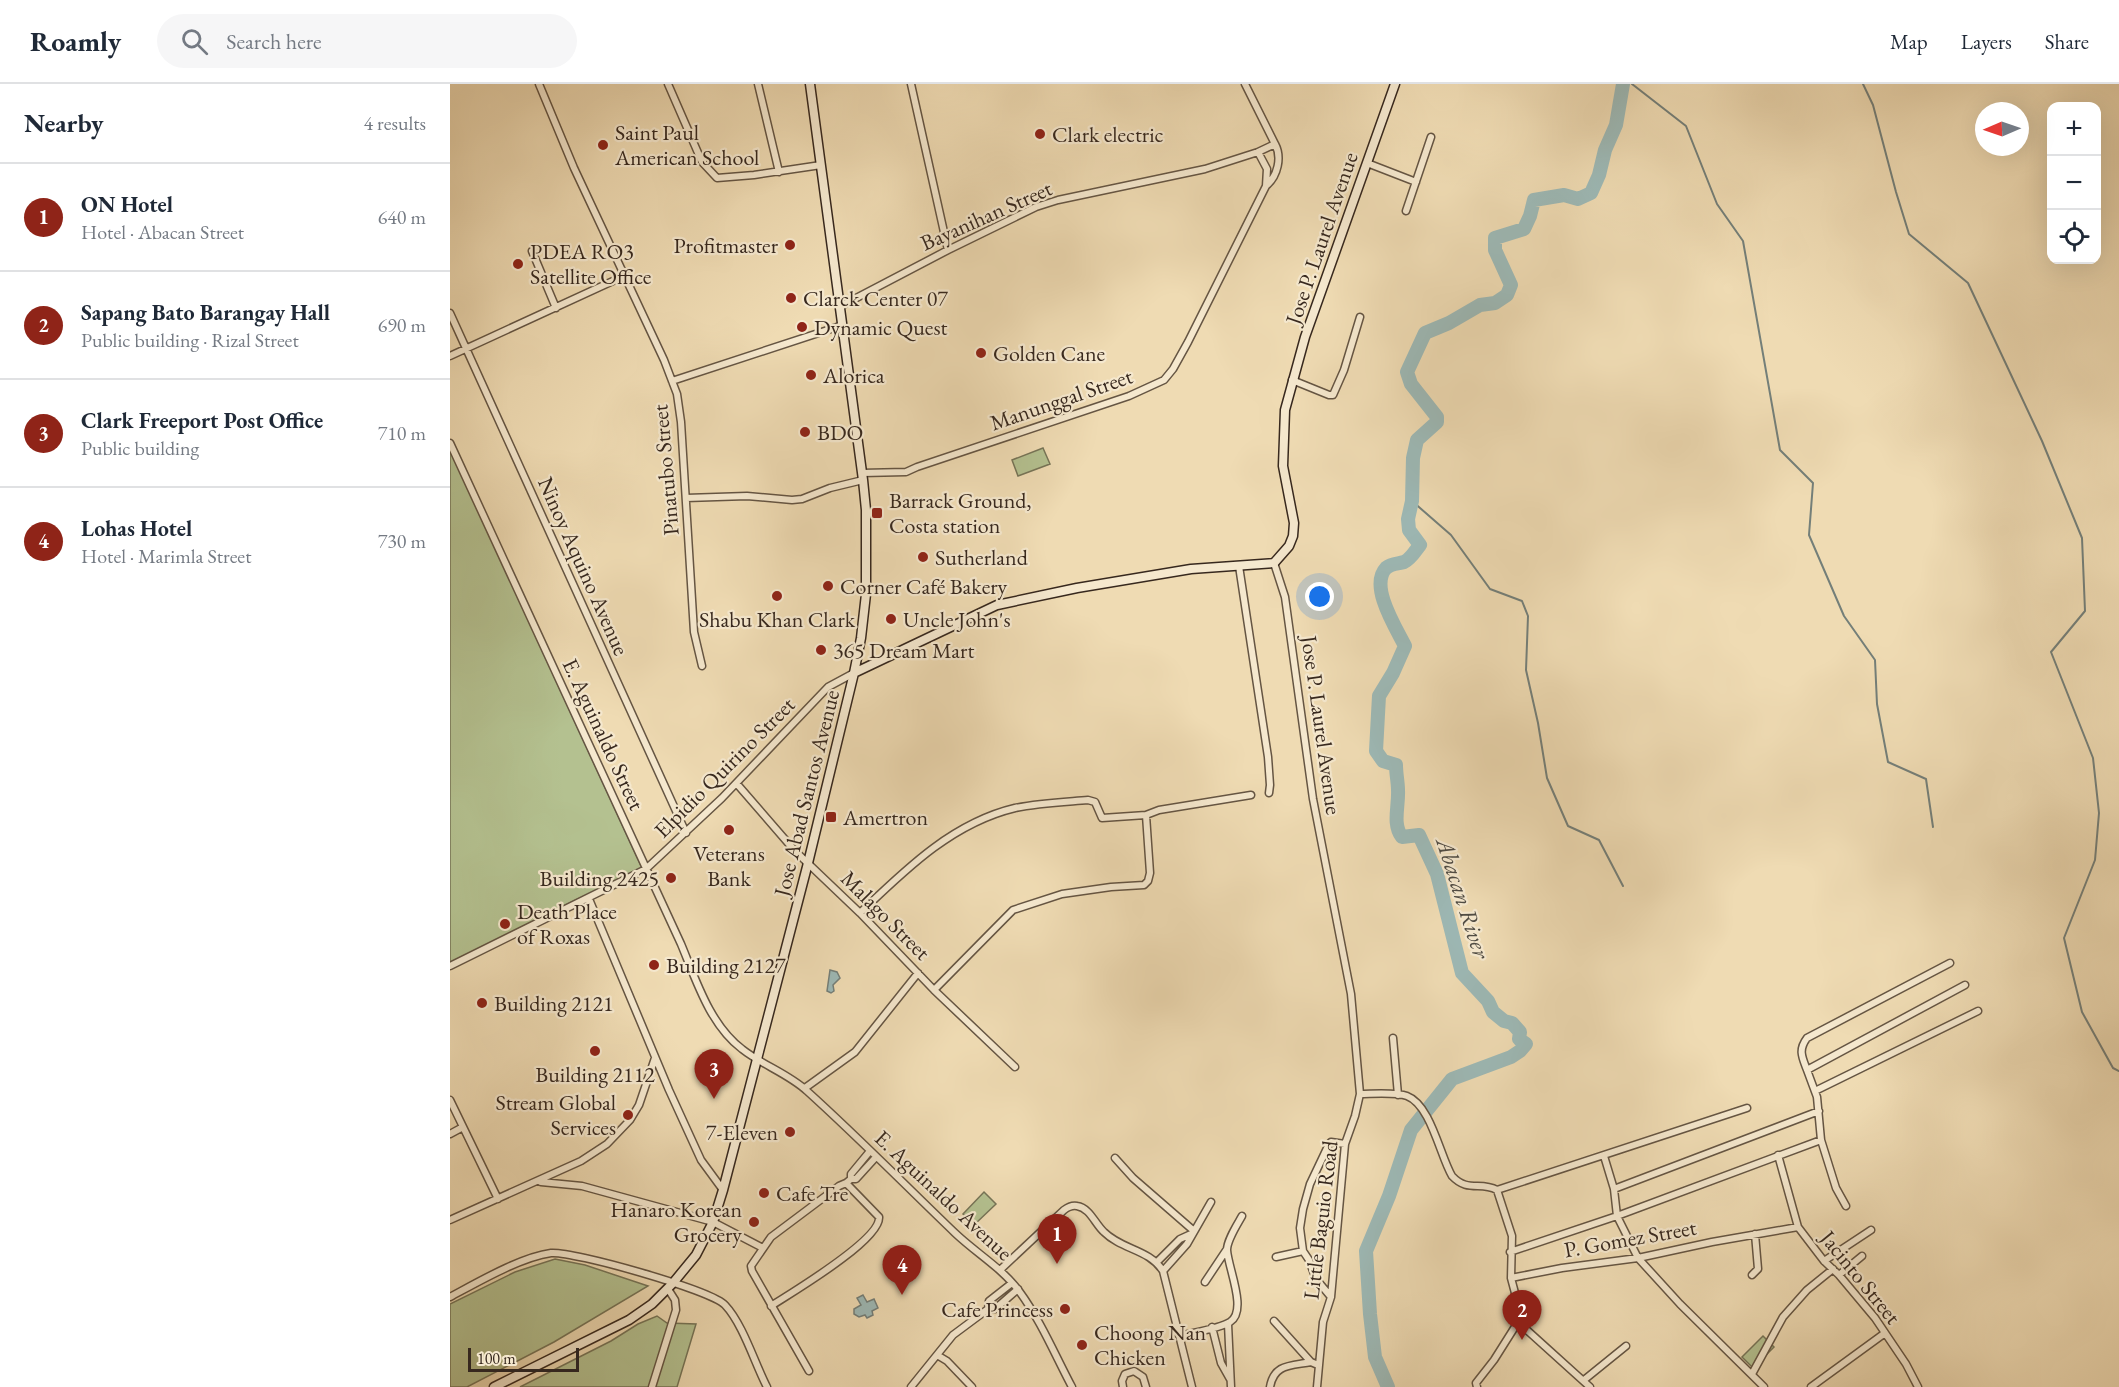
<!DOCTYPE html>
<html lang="en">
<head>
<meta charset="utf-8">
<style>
	body { margin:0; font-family:"EB Garamond",serif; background:#f6f6f7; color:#1f2937 }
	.controls { position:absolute; right:18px; top:18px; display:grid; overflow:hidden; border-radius:12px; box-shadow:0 6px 24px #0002 }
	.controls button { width:54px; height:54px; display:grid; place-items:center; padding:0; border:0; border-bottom:2px solid #e0e1e3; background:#fff; color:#1f2937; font:30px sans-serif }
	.compass { position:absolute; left:1525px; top:18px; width:54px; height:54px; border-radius:50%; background:#fff; box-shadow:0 6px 24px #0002; rotate:268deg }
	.scale { position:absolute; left:18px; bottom:15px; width:111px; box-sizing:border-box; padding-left:6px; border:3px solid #37281e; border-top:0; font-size:16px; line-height:21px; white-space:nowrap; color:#37281e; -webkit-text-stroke:4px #f5e8ce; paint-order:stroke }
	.you { position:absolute; left:870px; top:513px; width:21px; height:21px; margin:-15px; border:4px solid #fff; border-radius:50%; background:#1a73e8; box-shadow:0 0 0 9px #1a73e833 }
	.badge { display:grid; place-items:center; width:39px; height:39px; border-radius:50%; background:#8f2418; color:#fff; font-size:20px; font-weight:700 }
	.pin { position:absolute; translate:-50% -50px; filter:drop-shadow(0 2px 3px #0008) }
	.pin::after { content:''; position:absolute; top:32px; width:21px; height:18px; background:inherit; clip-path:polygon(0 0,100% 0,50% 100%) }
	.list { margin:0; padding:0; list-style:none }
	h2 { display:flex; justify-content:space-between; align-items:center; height:78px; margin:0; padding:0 24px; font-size:26px }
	h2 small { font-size:20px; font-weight:400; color:#747a83 }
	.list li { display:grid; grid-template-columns:39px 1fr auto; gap:18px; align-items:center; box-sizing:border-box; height:108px; padding:0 24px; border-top:2px solid #e0e1e3 }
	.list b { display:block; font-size:22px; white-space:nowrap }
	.list p { margin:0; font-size:20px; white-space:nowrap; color:#747a83 }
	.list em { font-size:20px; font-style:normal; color:#747a83 }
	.icon { flex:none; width:33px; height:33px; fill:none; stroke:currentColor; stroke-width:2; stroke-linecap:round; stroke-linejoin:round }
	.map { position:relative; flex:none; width:1669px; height:1303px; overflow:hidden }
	header { display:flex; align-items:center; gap:36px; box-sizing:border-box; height:84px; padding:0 30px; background:#fff; border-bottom:2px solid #e0e1e3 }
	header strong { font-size:28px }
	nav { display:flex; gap:33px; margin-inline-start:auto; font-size:21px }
	.search { width:420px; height:54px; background:#f6f6f7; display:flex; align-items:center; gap:15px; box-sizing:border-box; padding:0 21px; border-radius:33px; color:#747a83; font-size:22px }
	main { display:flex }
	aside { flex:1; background:#fff }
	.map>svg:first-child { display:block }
	.green { fill:#b4c190; stroke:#767457; stroke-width:1.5 }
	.water { fill:#9db9b6; stroke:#747f79; stroke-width:1.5 }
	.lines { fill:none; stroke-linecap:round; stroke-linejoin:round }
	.stream { stroke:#747f79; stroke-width:2 }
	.river { stroke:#9db9b6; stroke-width:14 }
	.street-casing { stroke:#655543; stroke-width:9 }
	.secondary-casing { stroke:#37281e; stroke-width:11 }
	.street { stroke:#f5e8ce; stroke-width:6 }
	.secondary { stroke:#f5e8ce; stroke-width:8 }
	.poi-dot { fill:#8f2418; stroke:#f5e8ce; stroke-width:2 }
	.labels { text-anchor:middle; stroke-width:4.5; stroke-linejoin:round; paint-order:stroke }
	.poi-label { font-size:22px; fill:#37281e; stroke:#f5e8ce; text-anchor:start }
	.street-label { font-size:22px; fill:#37281e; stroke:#f5e8ce }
	.water-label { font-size:24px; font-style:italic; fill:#504c44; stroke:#f5e8ce }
</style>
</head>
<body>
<header>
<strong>Roamly</strong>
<div class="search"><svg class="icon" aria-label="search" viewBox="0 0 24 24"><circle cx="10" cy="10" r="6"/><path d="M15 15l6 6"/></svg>Search here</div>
<nav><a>Map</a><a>Layers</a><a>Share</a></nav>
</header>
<main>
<aside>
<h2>Nearby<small>4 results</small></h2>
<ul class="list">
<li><span class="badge">1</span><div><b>ON Hotel</b><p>Hotel · Abacan Street</p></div><em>640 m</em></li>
<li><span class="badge">2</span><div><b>Sapang Bato Barangay Hall</b><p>Public building · Rizal Street</p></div><em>690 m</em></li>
<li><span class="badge">3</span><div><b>Clark Freeport Post Office</b><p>Public building</p></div><em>710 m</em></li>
<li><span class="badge">4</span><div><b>Lohas Hotel</b><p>Hotel · Marimla Street</p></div><em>730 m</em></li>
</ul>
</aside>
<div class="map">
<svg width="1669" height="1303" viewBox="0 0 1669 1303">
	<rect width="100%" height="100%" fill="#efdbb3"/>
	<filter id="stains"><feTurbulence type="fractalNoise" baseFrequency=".00333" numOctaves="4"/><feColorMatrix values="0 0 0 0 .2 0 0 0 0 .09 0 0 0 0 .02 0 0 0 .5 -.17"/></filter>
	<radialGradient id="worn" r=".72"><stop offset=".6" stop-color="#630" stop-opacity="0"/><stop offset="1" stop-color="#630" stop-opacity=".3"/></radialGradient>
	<path class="green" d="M593,364L600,380L568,392L562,376Z
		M0,366L193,786L126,816L0,879Z
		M534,1108L546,1120L524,1141L513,1130Z
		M105,1175L135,1181L198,1202L104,1258L17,1303H0V1220L65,1188Z
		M207,1232L217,1239L246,1240L227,1303H70L161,1257L188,1240Z
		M1313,1252L1324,1263L1303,1284L1292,1273Z"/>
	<path class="water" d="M380,886L387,888L390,894L383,901L384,907L381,909L377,907Z
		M413,1211L417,1218L424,1215L428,1224L422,1227L423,1231L417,1234L415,1231L409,1233L404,1230V1225L411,1221L407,1214Z"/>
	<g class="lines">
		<path class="stream" d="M1182,0L1236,42L1267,120L1293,157L1330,366L1363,399L1359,451L1394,532L1425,576L1427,620L1438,678L1476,695L1483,743
			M1413,0L1423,21L1446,108L1459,150L1518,199L1592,357L1632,454L1635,527L1601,568L1643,674L1649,729L1645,776L1614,854L1632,928L1663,984L1669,987
			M962,417L1001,451L1040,505L1072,517L1078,532L1076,586L1088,639L1097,694L1118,742L1149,756L1173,802"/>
		<path class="river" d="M938,1303L925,1273L920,1230L916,1167L939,1112L961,1046L1002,995L1061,973L1070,967L1076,960L1069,955L1070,948L1062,939L1054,937L1043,928L1038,917L1012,889L987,790L969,751L952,753C942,740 949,722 948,706C948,698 946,690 946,681L933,677L926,667L929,612L943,589L955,562C946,544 919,502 936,484C942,479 948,480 954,478C961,475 965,467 970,461L959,446L958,435L962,417L963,374L967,356L987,338V333L961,300L957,288L975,249L999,239L1030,221L1045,219L1057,211L1061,201L1045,166V154L1074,145L1080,132L1084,116L1114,111L1128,115L1141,109L1149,91L1155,66L1166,41L1173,0"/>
		<g class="street-casing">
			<path id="street" d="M89,0L124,84L214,276L227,310L231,338L244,548L252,582
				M218,0L252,78L267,94L304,91L371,81
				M308,0L329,88
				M461,0L498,166
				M917,79L966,98
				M816,102C828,92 832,73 825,60
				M956,127L981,53
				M82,167L106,224
				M391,222L498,166L586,123L608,116L755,85L808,68L825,60L795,0
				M0,229L236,749
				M0,272L176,191
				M842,296L879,311H883L894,286L910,233
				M222,297L393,241
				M0,359L231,860C246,896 260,941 292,965C312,981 339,990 357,1007C408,1053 456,1102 505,1149C526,1169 552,1184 569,1207C591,1237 605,1271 622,1303
				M412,389L456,388L467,383L679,312L714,296L723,285L738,258L816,102L817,85L808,68
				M236,414L297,412L342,416L352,415L380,404L413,396
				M824,479L835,513L863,715L901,910L910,1010L905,1032L895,1060L881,1213L873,1238L867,1303
				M789,482L818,673L820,701L819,709
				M287,700L345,767L410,829L484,906L565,983
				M696,731L709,726L801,711
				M139,815L219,1006L251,1076L273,1106
				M410,829C455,786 502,739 565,724C589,719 614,718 638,716L645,718L652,734L696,731L700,789L698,797L694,801L661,803L612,810L563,826L484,906
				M0,882L196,785L272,714L378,603L404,589
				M943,954L948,1011
				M1357,986C1352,973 1348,966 1357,954L1500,879
				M355,1004L405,968L468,889
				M1365,1007L1528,927
				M910,1010C922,1010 946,1008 957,1012C981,1021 990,1072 1002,1092C1018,1109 1030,1097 1047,1106L1062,1152L1061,1194L1069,1224L1068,1238
				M0,1016L48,1115
				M0,1050L13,1043
				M1328,1071L1348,1143
				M1154,1072L1164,1105L1167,1132L1188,1174L1230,1220L1314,1303
				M665,1074L683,1094L744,1147
				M401,1095H406L426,1073
				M91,1098L132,1102L263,1138L313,1164
				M396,1099L401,1095V1090L420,1067
				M1164,1105L1369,1027
				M1047,1106L1297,1024
				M1396,1122L1386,1104L1371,1056L1367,1013L1357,986L1515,901
				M0,1136L131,1077L157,1060L180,1036L189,1021L205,974
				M1060,1168L1167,1132L1371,1056
				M826,1173L853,1167
				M1374,1177L1421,1146
				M707,1178L730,1155L741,1150
				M550,1186L614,1126C618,1123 622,1121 627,1122C640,1124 645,1140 654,1148C672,1166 699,1165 713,1187L742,1303
				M713,1187L737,1160L761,1118
				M1302,1191L1308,1185L1305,1150
				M1389,1191L1412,1172
				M1061,1194L1112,1184L1188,1174L1262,1158L1348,1143L1374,1177L1389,1191L1425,1234L1456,1280L1468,1303
				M755,1198L777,1165
				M0,1213C28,1198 71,1173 101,1169C123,1167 261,1206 275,1221C293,1240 305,1280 317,1303
				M881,1213L866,1195L859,1176L853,1167L850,1144L853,1125L860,1100L879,1060L881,1058L895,1060
				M321,1222C341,1209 431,1156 429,1133L396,1099L389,1102L321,1153L301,1182L302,1187L359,1287
				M538,1225H545L568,1205
				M824,1237L861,1278
				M1068,1238L1140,1303
				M778,1240L781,1303
				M762,1243L771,1279L780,1295
				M730,1252C742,1249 771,1244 780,1238C798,1227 778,1184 777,1166C777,1156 787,1141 792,1132
				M487,1271L497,1277L522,1303
				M1302,1290L1333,1233L1357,1206L1383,1185
				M1134,1296L1176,1262
				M202,1303L226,1226L225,1216L218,1205
				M461,1303L503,1251L538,1225L539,1217L562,1199
				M673,1303L672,1297L675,1290L684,1287L693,1293L696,1303
				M820,1303C824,1280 840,1282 861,1278L868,1281
				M1027,1303L1026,1299L1044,1276L1068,1238
				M1361,1303L1435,1249"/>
		</g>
		<g class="secondary-casing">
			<path id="secondary" d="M404,589L547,521L627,504L741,485L824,479L839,462L843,452L844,439L833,382L835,326L855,253L945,0
				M44,1303L179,1236L202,1220L223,1199L246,1171L263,1138L273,1106L358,779L404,589L411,554L416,510V426L413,396L360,0"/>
		</g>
		<use href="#street" class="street"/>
		<use href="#secondary" class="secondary"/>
	</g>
	<g class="poi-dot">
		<circle cx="590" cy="50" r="6"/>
		<circle cx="153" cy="61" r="6"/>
		<circle cx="340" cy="161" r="6"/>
		<circle cx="68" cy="180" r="6"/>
		<circle cx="341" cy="214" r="6"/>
		<circle cx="352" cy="243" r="6"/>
		<circle cx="531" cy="269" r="6"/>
		<circle cx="361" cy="291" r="6"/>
		<circle cx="355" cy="348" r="6"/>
		<rect x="421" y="423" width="12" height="12" rx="3"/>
		<circle cx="473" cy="473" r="6"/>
		<circle cx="378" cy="502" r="6"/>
		<circle cx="327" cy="512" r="6"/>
		<circle cx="441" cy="535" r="6"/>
		<circle cx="371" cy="566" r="6"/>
		<rect x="375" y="727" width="12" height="12" rx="3"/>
		<circle cx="279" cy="746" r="6"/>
		<circle cx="221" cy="794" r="6"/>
		<circle cx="55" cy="840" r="6"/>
		<circle cx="204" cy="881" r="6"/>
		<circle cx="32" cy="919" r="6"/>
		<circle cx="145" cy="967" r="6"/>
		<circle cx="178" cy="1031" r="6"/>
		<circle cx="340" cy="1048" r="6"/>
		<circle cx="314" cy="1109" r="6"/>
		<circle cx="304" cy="1138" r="6"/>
		<circle cx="615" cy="1225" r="6"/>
		<circle cx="632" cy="1261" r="6"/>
	</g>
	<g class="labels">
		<g class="poi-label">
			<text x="165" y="56">Saint Paul<tspan x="165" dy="25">American School</tspan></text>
			<text x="602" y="58">Clark electric</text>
			<text x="328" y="169" text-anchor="end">Profitmaster</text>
			<text x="80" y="175">PDEA RO3<tspan x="80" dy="25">Satellite Office</tspan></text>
			<text x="353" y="222">Clarck Center 07</text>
			<text x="364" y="251">Dynamic Quest</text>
			<text x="543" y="277">Golden Cane</text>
			<text x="373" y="299">Alorica</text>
			<text x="367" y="356">BDO</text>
			<text x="439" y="424">Barrack Ground,<tspan x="439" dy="25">Costa station</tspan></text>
			<text x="485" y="481">Sutherland</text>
			<text x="390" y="510">Corner Café Bakery</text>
			<text x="327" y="543" text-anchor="middle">Shabu Khan Clark</text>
			<text x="453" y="543">Uncle John's</text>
			<text x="383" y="574">365 Dream Mart</text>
			<text x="393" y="741">Amertron</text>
			<text x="279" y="777" text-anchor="middle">Veterans<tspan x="279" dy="25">Bank</tspan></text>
			<text x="209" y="802" text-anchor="end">Building 2425</text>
			<text x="67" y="835">Death Place<tspan x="67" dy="25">of Roxas</tspan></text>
			<text x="216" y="889">Building 2127</text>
			<text x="44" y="927">Building 2121</text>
			<text x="145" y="998" text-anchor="middle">Building 2112</text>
			<text x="166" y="1026" text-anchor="end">Stream Global<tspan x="166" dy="25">Services</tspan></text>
			<text x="328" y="1056" text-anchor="end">7-Eleven</text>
			<text x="326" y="1117">Cafe Tre</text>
			<text x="292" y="1133" text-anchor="end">Hanaro Korean<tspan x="292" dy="25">Grocery</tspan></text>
			<text x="603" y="1233" text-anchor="end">Cafe Princess</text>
			<text x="644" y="1256">Choong Nan<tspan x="644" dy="25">Chicken</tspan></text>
		</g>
		<g class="street-label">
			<text transform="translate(536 131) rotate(-24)" y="8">Bayanihan Street</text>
			<text transform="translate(871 154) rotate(-71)" y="8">Jose P. Laurel Avenue</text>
			<text transform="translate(611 315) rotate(-19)" y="8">Manunggal Street</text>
			<text transform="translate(215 386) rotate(-95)" y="8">Pinatubo Street</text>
			<text transform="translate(134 482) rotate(66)" y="8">Ninoy Aquino Avenue</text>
			<text transform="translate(872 641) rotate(82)" y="8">Jose P. Laurel Avenue</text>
			<text transform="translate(154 650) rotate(65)" y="8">E. Aguinaldo Street</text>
			<text transform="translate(274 683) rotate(-45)" y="8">Elpidio Quirino Street</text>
			<text transform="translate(356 709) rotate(-76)" y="8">Jose Abad Santos Avenue</text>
			<text transform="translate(436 831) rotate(45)" y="8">Malago Street</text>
			<text transform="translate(494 1111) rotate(43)" y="8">E. Aguinaldo Avenue</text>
			<text transform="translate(870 1136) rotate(-83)" y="8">Little Baguio Road</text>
			<text transform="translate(1180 1154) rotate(-10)" y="8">P. Gomez Street</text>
			<text transform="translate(1411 1193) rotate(51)" y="8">Jacinto Street</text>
		</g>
		<g class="water-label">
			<text transform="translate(1013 814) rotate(72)" y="8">Abacan River</text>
		</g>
	</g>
	<rect width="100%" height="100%" filter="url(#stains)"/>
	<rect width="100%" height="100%" fill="url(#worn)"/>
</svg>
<div class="controls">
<button>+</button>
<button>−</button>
<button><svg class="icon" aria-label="locate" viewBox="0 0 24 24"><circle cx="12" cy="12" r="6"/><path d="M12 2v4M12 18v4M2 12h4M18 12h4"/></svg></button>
</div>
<svg class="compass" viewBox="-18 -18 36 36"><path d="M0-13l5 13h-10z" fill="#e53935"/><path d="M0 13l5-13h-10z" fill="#747a83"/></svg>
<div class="scale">100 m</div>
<div class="you"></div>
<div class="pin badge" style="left:607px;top:1180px">1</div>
<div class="pin badge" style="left:1072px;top:1256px">2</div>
<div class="pin badge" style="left:264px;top:1015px">3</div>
<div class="pin badge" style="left:452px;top:1211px">4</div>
</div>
</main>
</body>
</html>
